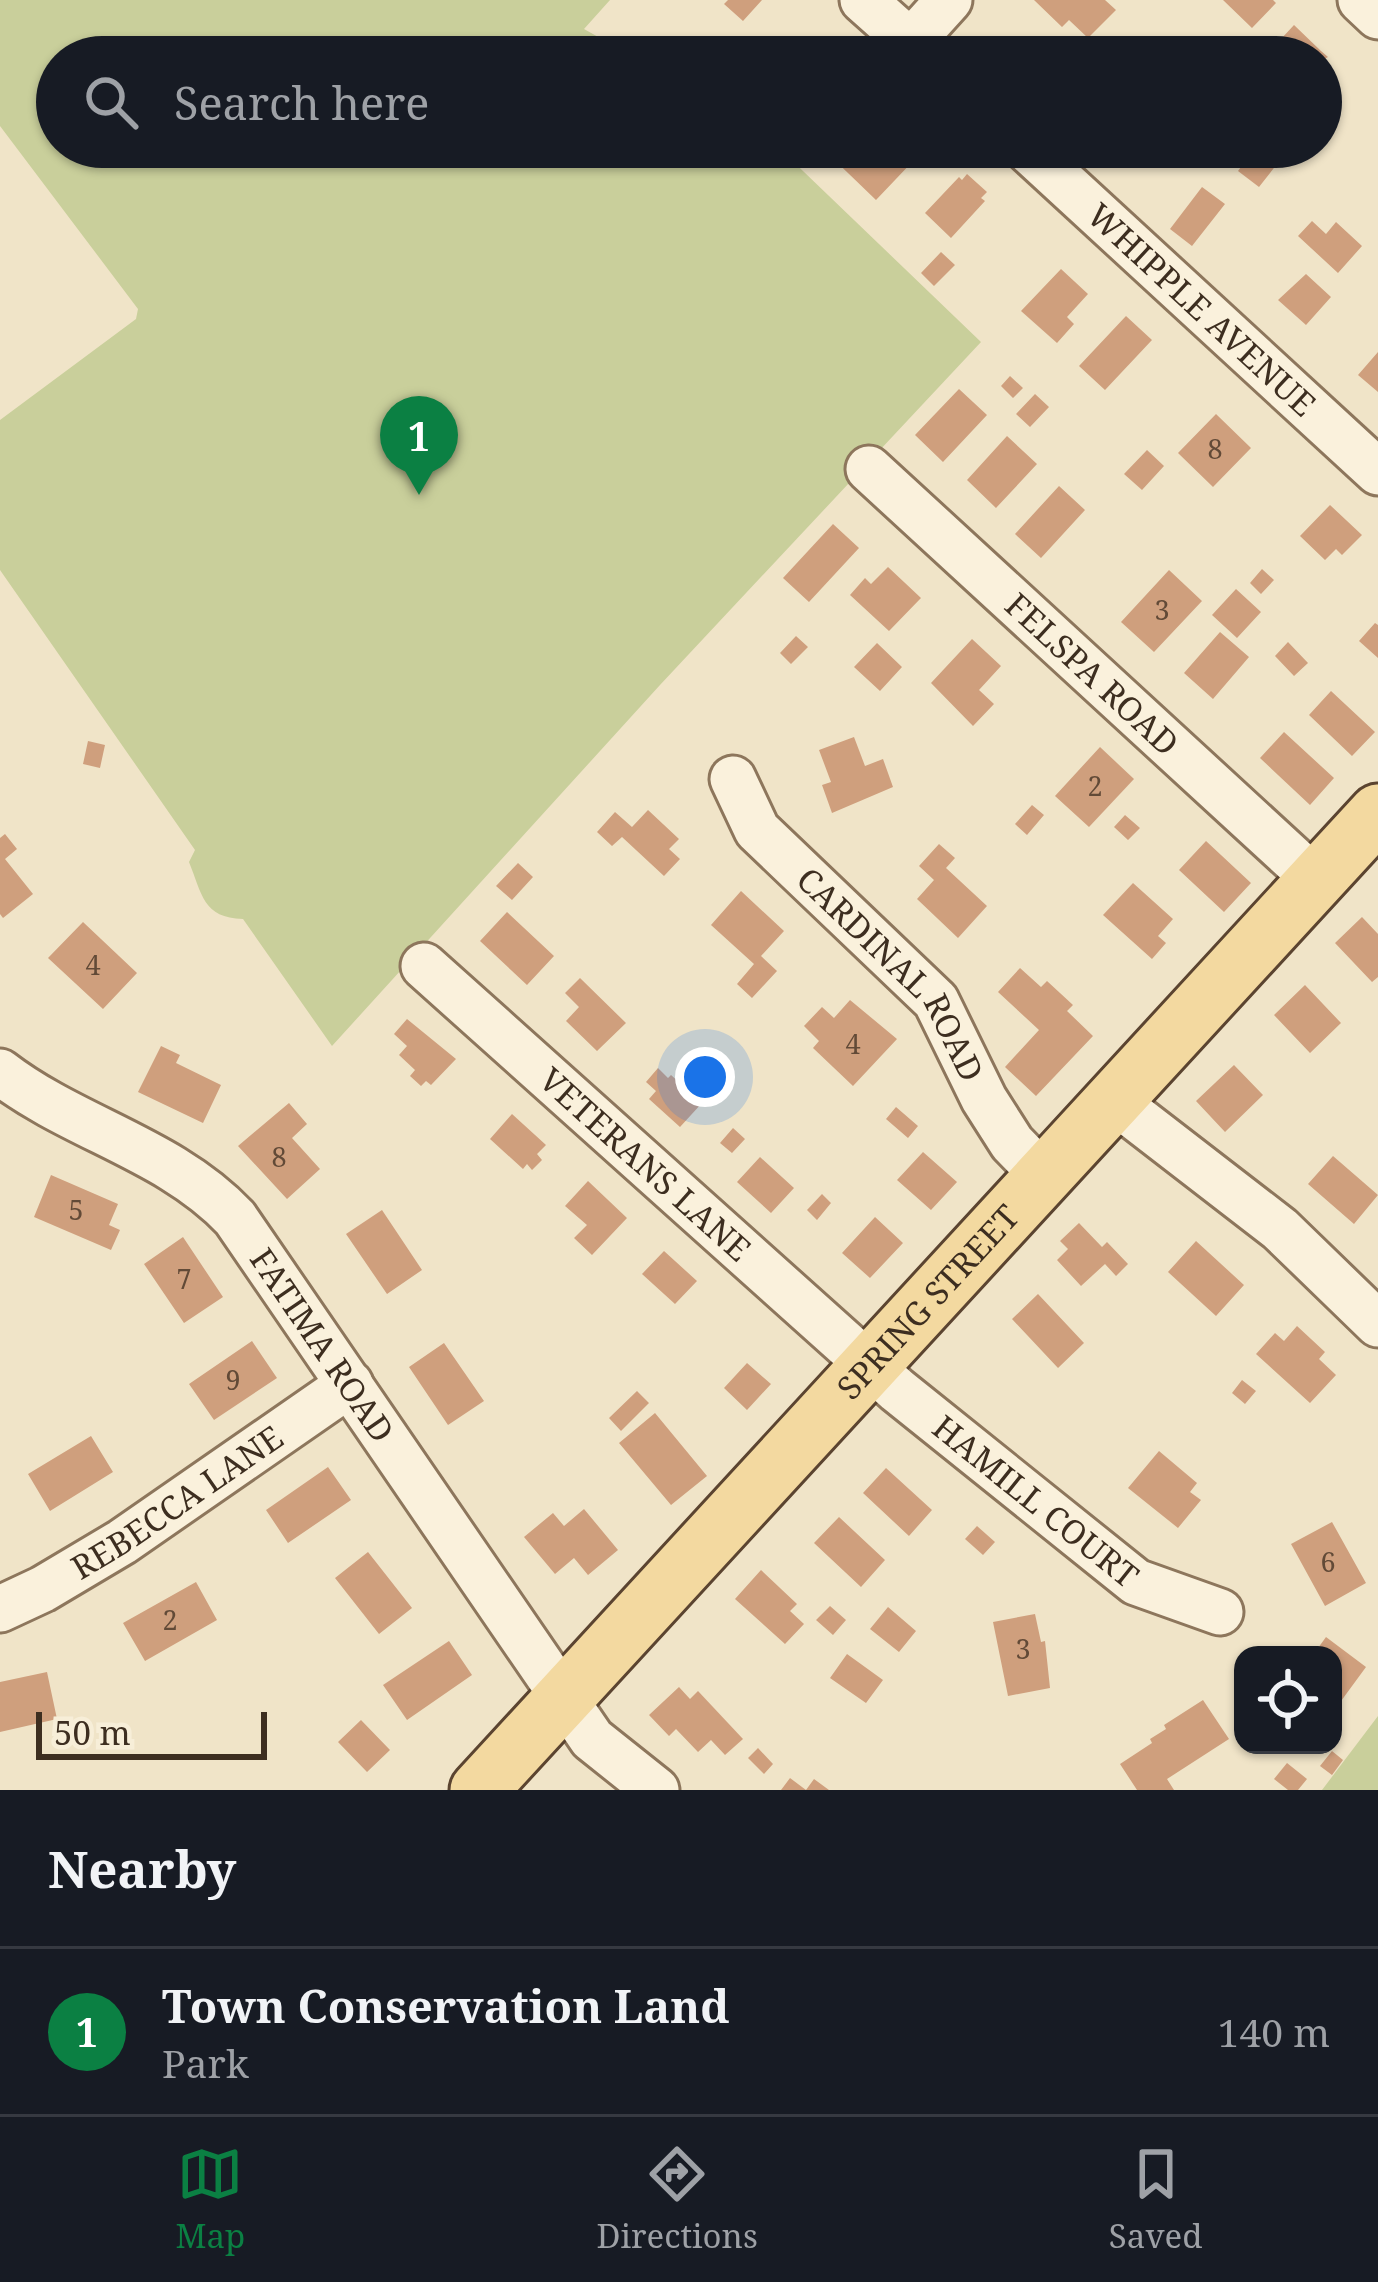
<!DOCTYPE html>
<html lang="en">
<head>
<meta charset="utf-8">
<style>
	body { margin:0; font-family:"Noto Serif",serif; background:#242831; color:#f1f3f6 }
	.controls { position:absolute; right:36px; bottom:36px; display:grid; overflow:hidden; border-radius:24px; box-shadow:0 3px 9px #0004 }
	.controls button { width:108px; height:108px; display:grid; place-items:center; padding:0; border:0; border-bottom:3px solid #363941; background:#171b24; color:#f1f3f6; font:60px sans-serif }
	.scale { position:absolute; left:36px; bottom:30px; width:231px; box-sizing:border-box; padding-left:12px; border:6px solid #3d2e20; border-top:0; font-size:33px; line-height:42px; white-space:nowrap; color:#3d2e20; -webkit-text-stroke:9px #f7eed8; paint-order:stroke }
	.you { position:absolute; left:705px; top:1077px; width:42px; height:42px; margin:-30px; border:9px solid #fff; border-radius:50%; background:#1a73e8; box-shadow:0 0 0 18px #1a73e833 }
	.badge { display:grid; place-items:center; width:78px; height:78px; border-radius:50%; background:#0b8043; color:#fff; font-size:39px; font-weight:700 }
	.pin { position:absolute; translate:-50% -99px; filter:drop-shadow(0 3px 6px #0008) }
	.pin::after { content:''; position:absolute; top:63px; width:42px; height:36px; background:inherit; clip-path:polygon(0 0,100% 0,50% 100%) }
	.list { margin:0; padding:0; list-style:none }
	h2 { display:flex; justify-content:space-between; align-items:center; height:156px; margin:0; padding:0 48px; font-size:51px }
	h2 small { font-size:39px; font-weight:400; color:#9ea1a6 }
	.list li { display:grid; grid-template-columns:78px 1fr auto; gap:36px; align-items:center; box-sizing:border-box; height:168px; padding:0 48px; border-top:3px solid #363941 }
	.list b { display:block; font-size:45px; white-space:nowrap }
	.list p { margin:0; font-size:39px; white-space:nowrap; color:#9ea1a6 }
	.list em { font-size:39px; font-style:normal; color:#9ea1a6 }
	.icon { flex:none; width:66px; height:66px; fill:none; stroke:currentColor; stroke-width:2; stroke-linecap:round; stroke-linejoin:round }
	.map { position:relative; flex:none; width:1378px; height:1790px; overflow:hidden }
	.search { position:absolute; background:#171b24; box-shadow:0 3px 9px #0004; left:36px; right:36px; top:36px; height:132px; display:flex; align-items:center; gap:30px; box-sizing:border-box; padding:0 42px; border-radius:66px; color:#9ea1a6; font-size:45px }
	.sheet { height:324px; background:#171b24 }
	nav { display:flex; justify-content:space-around; align-items:center; box-sizing:border-box; height:168px; border-top:3px solid #363941; background:#171b24; font-size:33px; color:#9ea1a6 }
	nav a { display:grid; justify-items:center; gap:6px }
	nav .on { color:#0b8043 }
	.map>svg:first-child { display:block }
	.green { fill:#c9cf9b }
	.building { fill:#cf9f7d }
	.lines { fill:none; stroke-linecap:round; stroke-linejoin:round }
	.minor-casing { stroke:#8d765c; stroke-width:51 }
	.major-casing { stroke:#5b4430; stroke-width:63 }
	.minor { stroke:#faf1dc; stroke-width:45 }
	.major { stroke:#f3d9a0; stroke-width:57 }
	.labels { text-anchor:middle; stroke-width:9; stroke-linejoin:round; paint-order:stroke }
	.number-label { font-size:27px; fill:#624a37 }
	.street-label { font-size:33px; fill:#3d2e20; stroke:#f7eed8 }
</style>
</head>
<body>
<div class="map">
<svg width="1378" height="1790" viewBox="0 0 1378 1790">
	<rect width="100%" height="100%" fill="#f0e4c8"/>
	<path class="green" d="M0,0H610L584,29L634,57H57V147H778L981,342L660,685L332,1046L243,919C203,918 202,894 189,862L195,850L0,570V420L136,319L138,309L0,126Z
		M1378,1716V1790H1322Z"/>
	<path class="building" d="M728,0H762L743,21L724,4Z
		M1034,0H1105L1116,10L1088,38L1069,20L1062,27Z
		M1223,0H1273L1276,3L1252,28Z
		M1294,25L1321,51L1328,57L1321,61V57H1277L1288,46L1281,39Z
		M821,147H902L915,159L876,200Z
		M1081,147H1138L1121,166L1107,153L1098,163Z
		M1256,147L1277,164L1259,187L1238,171Z
		M967,174L987,192L981,198L985,201L951,238L925,213L959,177L962,180Z
		M1202,187L1225,204L1192,246L1170,229Z
		M1312,221L1326,234L1336,222L1362,246L1338,273L1298,236Z
		M941,252L955,265L934,286L921,273Z
		M1061,269L1088,294L1067,317L1074,324L1057,343L1021,311Z
		M1306,274L1331,297L1306,325L1278,300Z
		M1126,316L1152,340L1105,390L1079,366Z
		M1378,352V392L1358,375Z
		M1010,376L1023,388L1013,398L1001,386Z
		M959,389L987,415L943,462L915,435Z
		M1035,394L1049,407L1030,427L1016,414Z
		M1216,414L1251,448L1213,487L1178,453Z
		M1007,436L1037,464L996,508L967,480Z
		M1147,450L1164,466L1142,490L1124,474Z
		M1059,486L1085,510L1041,558L1015,534Z
		M1330,505L1362,535L1342,555L1336,549L1325,560L1300,536Z
		M833,524L859,548L809,602L783,578Z
		M888,567L921,598L889,631L850,595L865,578L871,584Z
		M1262,569L1274,580L1261,594L1250,583Z
		M1169,570L1202,601L1154,652L1121,622Z
		M1236,589L1261,612L1237,638L1212,615Z
		M1375,623L1378,625V658L1359,641Z
		M1220,632L1249,657L1213,699L1184,673Z
		M796,636L808,647L791,664L780,653Z
		M972,639L1001,666L979,690L994,704L973,726L931,683Z
		M1288,642L1308,663L1294,676L1275,656Z
		M877,643L902,667L880,691L854,667Z
		M1331,691L1375,732L1352,756L1309,715Z
		M1284,732L1334,778L1310,805L1260,758Z
		M854,737L865,766L883,759L893,787L832,813L822,785L831,782L819,750Z
		M88,741L105,745L100,768L83,764Z
		M1100,747L1134,779L1089,827L1055,796Z
		M1032,805L1044,815L1027,835L1015,824Z
		M648,810L679,839L669,849L680,859L664,876L622,837L612,846L597,832L615,812L632,827Z
		M1125,815L1140,828L1128,840L1114,827Z
		M5,834L17,849L5,859L33,894L3,918L0,914V838Z
		M1206,841L1251,883L1224,912L1179,870Z
		M939,844L955,858L946,868L987,906L958,938L917,899L934,880L919,866Z
		M518,863L533,877L512,900L496,886Z
		M1133,883L1173,919L1158,936L1166,943L1152,959L1103,915Z
		M741,891L784,931L761,956L777,971L752,998L737,984L754,964L711,925Z
		M507,912L554,956L527,985L480,941Z
		M1362,917L1378,934V977L1372,982L1335,943Z
		M83,922L137,973L103,1009L48,958Z
		M1020,968L1041,987L1047,981L1073,1005L1067,1011L1093,1036L1036,1096L1005,1067L1039,1030L998,992Z
		M580,978L626,1023L597,1051L566,1021L579,1007L565,993Z
		M1305,985L1341,1023L1310,1053L1274,1015Z
		M850,1000L897,1039L853,1086L813,1048L819,1041L804,1026L822,1007L834,1018Z
		M407,1019L456,1059L431,1085L426,1081L421,1086L410,1076L415,1070L399,1055L407,1046L394,1034Z
		M161,1046L180,1055L176,1063L221,1085L203,1123L138,1092Z
		M1234,1065L1263,1095L1225,1132L1196,1101Z
		M658,1068L668,1078L671,1075L702,1103L680,1127L649,1099L656,1091L646,1082Z
		M289,1103L307,1124L292,1138L320,1169L287,1199L238,1146Z
		M896,1107L918,1126L908,1138L886,1119Z
		M512,1114L546,1145L537,1154L542,1160L532,1170L527,1164L523,1169L490,1139Z
		M733,1128L745,1139L732,1153L720,1143Z
		M923,1152L957,1182L931,1210L897,1180Z
		M1333,1156L1378,1195L1354,1224L1308,1184Z
		M760,1157L794,1188L771,1213L737,1182Z
		M51,1175L118,1204L109,1225L120,1230L111,1250L34,1217Z
		M588,1181L627,1218L592,1255L574,1238L587,1225L565,1206Z
		M822,1194L831,1203L817,1220L807,1210Z
		M382,1210L422,1270L387,1294L346,1234Z
		M875,1217L903,1243L870,1278L842,1253Z
		M1079,1223L1102,1247L1107,1242L1128,1264L1116,1276L1105,1264L1081,1286L1057,1260L1068,1249L1060,1241Z
		M183,1237L223,1297L184,1323L144,1264Z
		M1196,1241L1244,1285L1216,1316L1168,1272Z
		M664,1251L697,1281L675,1304L642,1274Z
		M1038,1294L1084,1343L1058,1368L1012,1319Z
		M1297,1326L1325,1352L1319,1359L1336,1375L1310,1403L1256,1354L1275,1333L1284,1341Z
		M252,1341L277,1378L214,1420L189,1384Z
		M444,1343L484,1401L448,1425L409,1367Z
		M747,1363L771,1384L747,1410L724,1388Z
		M1242,1380L1256,1391L1245,1404L1232,1393Z
		M637,1391L649,1403L621,1431L609,1418Z
		M655,1413L707,1476L671,1505L619,1443Z
		M91,1436L113,1472L50,1511L28,1474Z
		M1159,1451L1197,1483L1190,1492L1201,1500L1178,1528L1128,1488Z
		M328,1467L351,1500L288,1543L266,1510Z
		M886,1468L932,1510L909,1536L863,1493Z
		M584,1509L618,1550L588,1575L574,1558L555,1574L524,1537L553,1513L564,1526Z
		M839,1517L885,1560L861,1587L814,1543Z
		M1332,1522L1366,1583L1325,1606L1291,1544Z
		M977,1526L995,1542L983,1555L965,1539Z
		M368,1552L412,1608L379,1634L335,1578Z
		M761,1570L797,1604L790,1611L804,1624L785,1644L735,1599Z
		M196,1582L217,1620L145,1661L123,1623Z
		M830,1606L846,1620L833,1635L816,1620Z
		M888,1607L916,1631L899,1652L870,1629Z
		M1035,1614L1041,1642L1045,1641L1050,1688L1008,1696L993,1622Z
		M1326,1637L1366,1667L1333,1712V1655H1313Z
		M449,1641L472,1675L407,1720L383,1685Z
		M847,1654L883,1680L866,1703L830,1678Z
		M47,1672L57,1719L0,1732V1682Z
		M679,1687L690,1699L698,1691L743,1739L725,1755L711,1740L698,1752L676,1729L669,1736L649,1715Z
		M1203,1700L1229,1739L1167,1779L1174,1790H1137L1120,1764L1152,1743L1150,1739L1166,1729L1164,1725Z
		M361,1720L390,1750L367,1772L338,1742Z
		M758,1748L773,1764L764,1774L748,1758Z
		M1332,1751L1343,1760L1332,1775L1320,1766Z
		M1287,1763L1307,1779L1298,1790H1288L1274,1779Z
		M790,1778L806,1790L814,1779L829,1790H781Z"/>
	<g class="lines">
		<g class="minor-casing">
			<g id="minor">
				<path d="M863,0L927,57"/>
				<path d="M1361,0L1378,16"/>
				<path d="M911,42L949,0"/>
				<path id="s1" d="M1025,147L1378,472"/>
				<path id="s2" d="M869,469L1316,880"/>
				<path id="s3" d="M733,779L757,830L936,1001L984,1099L1012,1143L1043,1175"/>
				<path id="s4" d="M424,966L897,1390L1136,1582L1220,1612"/>
				<path id="s5" d="M0,1072C74,1129 170,1149 235,1218L592,1739L656,1790"/>
				<path d="M1113,1100L1280,1229L1378,1324"/>
				<path id="s6" d="M0,1609L43,1589L122,1542L350,1384"/>
			</g>
		</g>
		<g class="major-casing">
			<g id="major">
				<path id="s7" d="M479,1790L1378,813"/>
			</g>
		</g>
		<use href="#minor" class="minor"/>
		<use href="#major" class="major"/>
	</g>
	<g class="labels">
		<g class="number-label">
			<text x="1215" y="459">8</text>
			<text x="1162" y="620">3</text>
			<text x="1095" y="796">2</text>
			<text x="93" y="975">4</text>
			<text x="853" y="1054">4</text>
			<text x="279" y="1167">8</text>
			<text x="76" y="1220">5</text>
			<text x="184" y="1289">7</text>
			<text x="233" y="1390">9</text>
			<text x="1328" y="1572">6</text>
			<text x="170" y="1630">2</text>
			<text x="1023" y="1659">3</text>
		</g>
		<g class="street-label">
			<text dy="12" stroke="none"><textPath href="#s1" startOffset="240">WHIPPLE AVENUE</textPath></text>
			<text dy="12" stroke="none"><textPath href="#s2" startOffset="303">FELSPA ROAD</textPath></text>
			<text dy="12" stroke="none"><textPath href="#s3" startOffset="255">CARDINAL ROAD</textPath></text>
			<text dy="12" stroke="none"><textPath href="#s4" startOffset="297">VETERANS LANE</textPath></text>
			<text dy="12" stroke="none"><textPath href="#s7" startOffset="663">SPRING STREET</textPath></text>
			<text dy="12" stroke="none"><textPath href="#s5" startOffset="432">FATIMA ROAD</textPath></text>
			<text dy="12" stroke="none"><textPath href="#s4" startOffset="813">HAMILL COURT</textPath></text>
			<text dy="12" stroke="none"><textPath href="#s6" startOffset="207">REBECCA LANE</textPath></text>
		</g>
	</g>
</svg>
<div class="controls">
<button><svg class="icon" aria-label="locate" viewBox="0 0 24 24"><circle cx="12" cy="12" r="6"/><path d="M12 2v4M12 18v4M2 12h4M18 12h4"/></svg></button>
</div>
<div class="scale">50 m</div>
<div class="you"></div>
<div class="pin badge" style="left:419px;top:495px">1</div>
<div class="search"><svg class="icon" aria-label="search" viewBox="0 0 24 24"><circle cx="10" cy="10" r="6"/><path d="M15 15l6 6"/></svg>Search here</div>
</div>
<section class="sheet">
<h2>Nearby<small></small></h2>
<ul class="list">
<li><span class="badge">1</span><div><b>Town Conservation Land</b><p>Park</p></div><em>140 m</em></li>
</ul>
</section>
<nav>
<a class="on"><svg class="icon" aria-label="map" viewBox="0 0 24 24"><path d="M3 6l6-2 6 2 6-2v14l-6 2-6-2-6 2zM9 4v14M15 6v14"/></svg>Map</a>
<a><svg class="icon" aria-label="directions" viewBox="0 0 24 24"><path d="M12 3l9 9-9 9-9-9zM9 14v-3h6M13 9l2 2-2 2"/></svg>Directions</a>
<a><svg class="icon" aria-label="saved" viewBox="0 0 24 24"><path d="M7 4h10v16l-5-4-5 4z"/></svg>Saved</a>
</nav>
</body>
</html>
